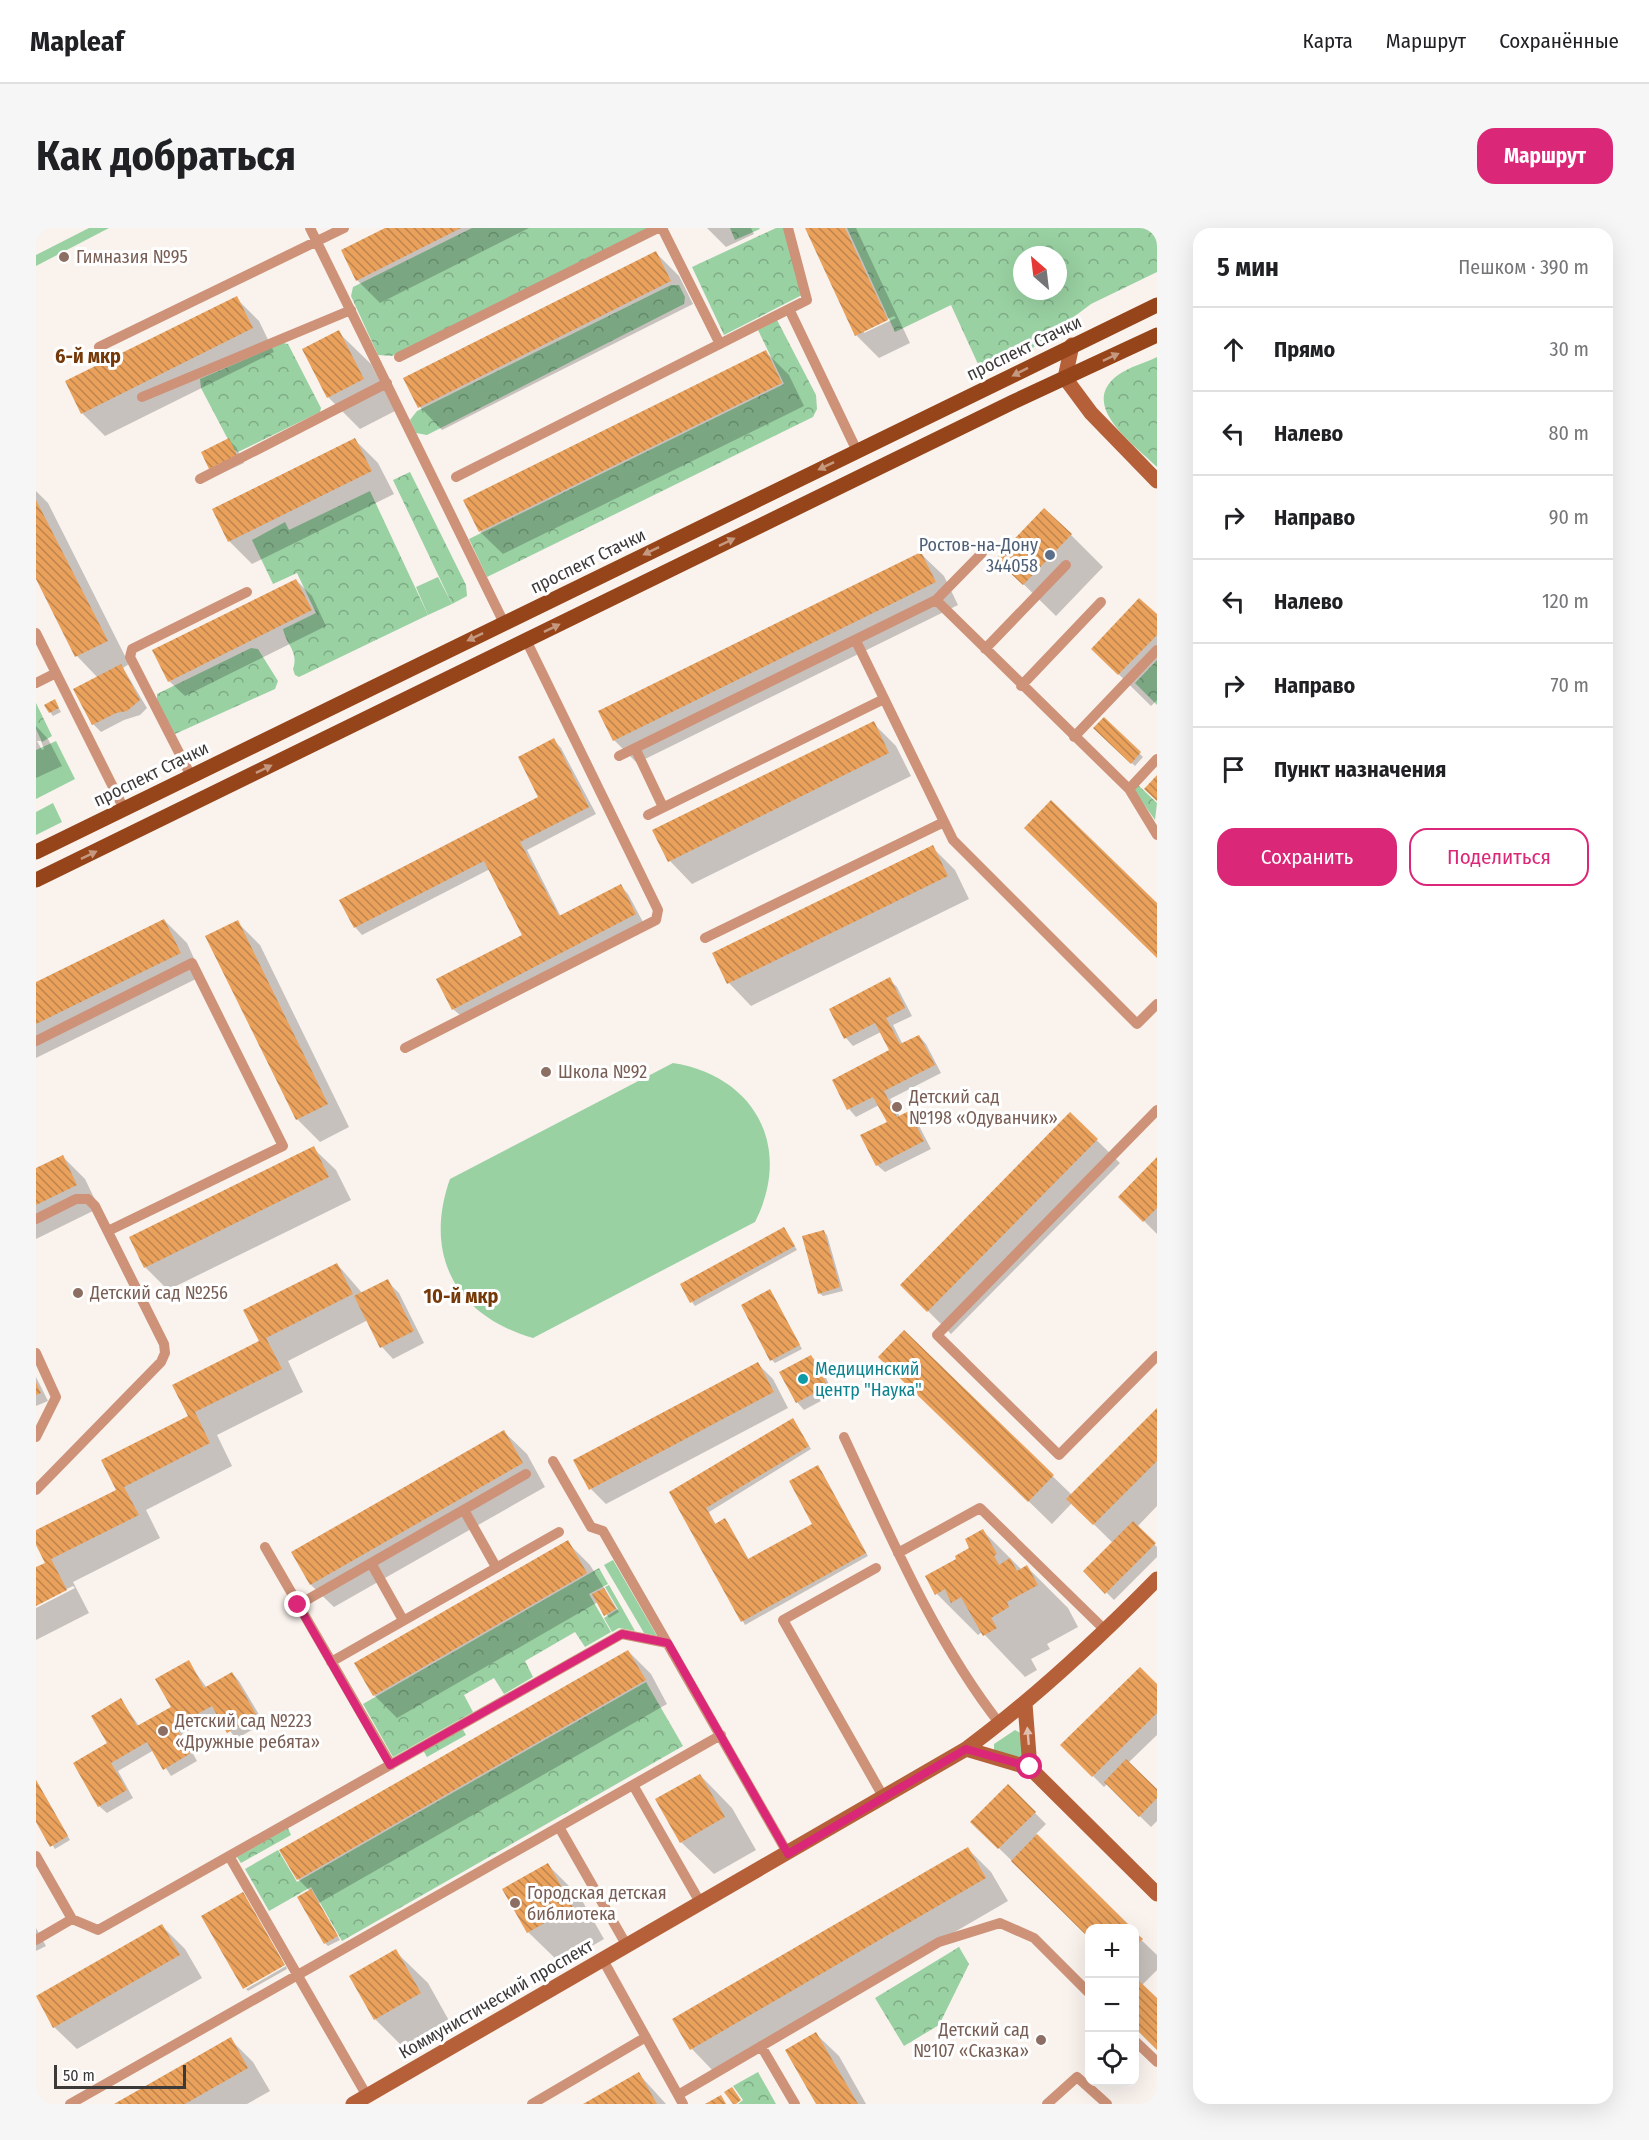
<!DOCTYPE html>
<html lang="ru">
<head>
<meta charset="utf-8">
<style>
	body { margin:0; font-family:"Fira Sans Condensed",sans-serif; background:#f6f6f6; color:#202124 }
	.controls { position:absolute; right:18px; bottom:18px; display:grid; overflow:hidden; border-radius:12px; box-shadow:0 6px 24px #0002 }
	.controls button { width:54px; height:54px; display:grid; place-items:center; padding:0; border:0; border-bottom:2px solid #e0e0e0; background:#fff; color:#202124; font:30px sans-serif }
	.compass { position:absolute; left:977px; top:18px; width:54px; height:54px; border-radius:50%; background:#fff; box-shadow:0 6px 24px #0002; rotate:332deg }
	.scale { position:absolute; left:18px; bottom:15px; width:132px; box-sizing:border-box; padding-left:6px; border:3px solid #3c3a38; border-top:0; font-size:16px; line-height:21px; white-space:nowrap; color:#3c3a38; -webkit-text-stroke:4px #fff; paint-order:stroke }
	.stop { position:absolute; width:18px; height:18px; margin:-14px; border:4px solid #db2777; border-radius:50%; background:#fff }
	.stop.end { background:#db2777; border-color:#fff; box-shadow:0 2px 6px #0008 }
	.list { margin:0; padding:0; list-style:none }
	h2 { display:flex; justify-content:space-between; align-items:center; height:78px; margin:0; padding:0 24px; font-size:26px }
	h2 small { font-size:20px; font-weight:400; color:#757577 }
	.list li { display:grid; grid-template-columns:39px 1fr auto; gap:18px; align-items:center; box-sizing:border-box; height:84px; padding:0 24px; border-top:2px solid #e0e0e0 }
	.list b { display:block; font-size:22px; white-space:nowrap }
	.list em { font-size:20px; font-style:normal; color:#757577 }
	.actions { display:flex; gap:12px; padding:18px 24px }
	.actions a { flex:1; padding:14px 0; border:2px solid #db2777; border-radius:18px; text-align:center; font-size:21px; color:#db2777 }
	.actions .main { background:#db2777; color:#fff }
	.icon { flex:none; width:33px; height:33px; fill:none; stroke:currentColor; stroke-width:2; stroke-linecap:round; stroke-linejoin:round }
	.map { position:relative; flex:none; width:1121px; height:1876px; overflow:hidden; border-radius:18px }
	header { display:flex; align-items:center; gap:36px; box-sizing:border-box; height:84px; padding:0 30px; background:#fff; border-bottom:2px solid #e0e0e0 }
	header strong { font-size:28px }
	nav { display:flex; gap:33px; margin-inline-start:auto; font-size:21px }
	.intro { display:flex; align-items:center; justify-content:space-between; box-sizing:border-box; height:144px; padding:0 36px }
	h1 { margin:0; font-size:42px }
	.button { padding:15px 27px; border-radius:18px; background:#db2777; color:#fff; font-size:21px; font-weight:700 }
	main { display:flex; gap:36px; padding:0 36px }
	aside { flex:1; background:#fff; border-radius:18px; box-shadow:0 6px 24px #0002 }
	.map>svg:first-child { display:block }
	.green { fill:#99d1a2 }
	.forest { fill:url(#forest-crowns); fill-rule:evenodd }
	.shadow { fill:#0003; fill-rule:evenodd }
	.building { fill:url(#building-back-hatch) }
	.lines { fill:none; stroke-linecap:round; stroke-linejoin:round }
	.lane { stroke:#cd9278; stroke-width:10 }
	.secondary { stroke:#b56038; stroke-width:15 }
	.primary { stroke:#964419; stroke-width:15 }
	.oneway { fill:#c59880 }
	.oneway2 { fill:#e1bfaf }
	.route { stroke:#db2777; stroke-width:8 }
	.education-dot { fill:#8d6e63; stroke:#fff; stroke-width:2 }
	.service-dot { fill:#5c6f8a; stroke:#fff; stroke-width:2 }
	.culture-dot { fill:#0f9aa8; stroke:#fff; stroke-width:2 }
	.labels { text-anchor:middle; stroke-width:6; stroke-linejoin:round; paint-order:stroke }
	.education-label { font-size:18px; fill:#785e54; stroke:#fff; text-anchor:start }
	.street-label { font-size:18px; fill:#3c3a38; stroke:#fff }
	.service-label { font-size:18px; fill:#4e5e75; stroke:#fff; text-anchor:end }
	.culture-label { font-size:18px; fill:#0d838f; stroke:#fff; text-anchor:start }
	.neighbourhood-label { font-size:20px; font-weight:bold; fill:#753909; stroke:#fff }
</style>
</head>
<body>
<header>
<strong>Mapleaf</strong>
<nav><a>Карта</a><a>Маршрут</a><a>Сохранённые</a></nav>
</header>
<div class="intro"><h1>Как добраться</h1><a class="button">Маршрут</a></div>
<main>
<div class="map">
<svg width="1121" height="1876" viewBox="0 0 1121 1876">
	<defs>
		<pattern id="forest-crowns" width="20" height="18" patternUnits="userSpaceOnUse" patternTransform="scale(1.5)"><rect width="20" height="18" fill="#99d1a2"/><path d="M2 6a3 3 0 1 1 6 0M12 15a3 3 0 1 1 6 0" fill="none" stroke="#7eab85"/></pattern>
		<pattern id="building-back-hatch" width="6" height="6" patternUnits="userSpaceOnUse" patternTransform="scale(1.5)"><rect width="6" height="6" fill="#e9a15c"/><path d="M-1 5l2 2M0 0l6 6M5-1l2 2" fill="none" stroke="#be844d"/></pattern>
	</defs>
	<rect width="100%" height="100%" fill="#f9f2ed"/>
	<path class="green" d="M53,0H73L0,38V27Z
		M402,349L416,376L392,387L380,359Z
		M20,513L39,551L0,571V522Z
		M17,575L26,594L0,607V584Z
		M637,835C719,848 757,919 719,994L497,1110C420,1088 387,1027 414,951Z
		M577,1332L621,1408L608,1405L568,1337Z
		M573,1357L599,1403L583,1400L576,1404L568,1390L582,1381L569,1359Z
		M979,1502L986,1506L988,1526L984,1531L958,1527V1516Z"/>
	<path class="forest" d="M436,0H613L356,128L342,127L315,68L317,59Z
		M694,0H723L724,1L699,12Z
		M740,0H748L766,67L688,107L656,39Z
		M811,0H1121V44L1055,76L986,128L947,147L915,77L859,104ZM986,27H1022V63H986Z
		M635,57H643L649,69L648,76L391,207L380,205L374,192L381,183Z
		M741,92L780,167L781,181L777,189L451,349L433,311L748,156L722,102Z
		M247,115L252,116L285,180L284,184L202,224L197,221L165,160L164,151Z
		M1121,129V239C1099,217 1041,177 1082,147C1093,139 1109,135 1121,129Z
		M374,244L430,357L431,368L416,376L357,252Z
		M334,263L392,387L263,449L259,447L257,441C263,423 250,417 247,401L280,385L261,345L237,356L216,312L249,294L253,302Z
		M215,420L222,421L242,453L239,461L139,506L121,473V466Z
		M1121,432V477L1099,455Z
		M0,475L16,508L6,514L0,501Z
		M1102,557L1121,575L1119,592L1098,562Z
		M563,1340L572,1356L553,1366L575,1404L549,1419L539,1404L489,1433L497,1449L468,1466L458,1450L428,1467L437,1484L357,1529L327,1476Z
		M610,1454L647,1518L306,1713L275,1659L233,1683L209,1641L242,1622L261,1654Z
		M426,1500L430,1507L391,1529L387,1522Z
		M252,1600L255,1607L205,1635L201,1629Z
		M923,1719L933,1736L903,1797L868,1818L839,1770Z
		M722,1844L740,1876H702L707,1872L697,1858Z"/>
	<path class="shadow" d="M353,0H493L344,75L321,52Z
		M671,0H715L718,6L690,19Z
		M770,0H820L874,115L843,130L820,107ZM858,88L860,90L828,105V102Z
		M620,25L643,48L657,76L406,202L384,179L369,151Z
		M200,70L223,93L238,124L69,208L46,185Z
		M302,104L335,136L359,183L324,201L292,169Z
		M730,124L753,147L768,178L467,326L444,304Z
		M193,212L200,219L208,235L182,247Z
		M319,212L342,235L358,266L216,336L193,313Z
		M0,263L12,275L93,436L87,440L111,480L104,487L88,492L65,504L57,496L39,462L62,450L41,428L0,348Z
		M1035,307L1067,339L1020,388L962,331Z
		M885,326L908,348L922,377L601,535L578,512Z
		M260,352L276,368L290,398L149,468L133,453Z
		M1121,389V472L1115,478L1057,421Z
		M19,473L25,484L17,488L14,484Z
		M1068,491L1107,529L1099,538L1059,500Z
		M837,495L860,518L875,548L656,656L634,633L618,603Z
		M0,498L12,511L26,538L0,550ZM1,513H5L8,521L6,522Z
		M518,512L525,520L560,586L491,622L525,689L585,658L592,666L607,694L425,788L417,781L488,707L454,641L326,707L319,699L504,570Z
		M896,619L919,642L933,671L715,778L693,755Z
		M128,692L151,715L166,748L0,830V755Z
		M201,694L224,717L313,899L284,914L261,891Z
		M853,751L861,759L876,788L857,797L867,817L883,808L890,816L905,845L854,871L864,889L872,885L880,892L895,921L849,944L841,937L853,895L843,877L820,889L813,881L855,823L845,804L817,818L810,810L795,781Z
		M1034,886L1084,935L915,1106L866,1057Z
		M277,920L300,942L315,972L132,1062L109,1039Z
		M27,929L49,951L63,980L0,1011V942Z
		M1121,931V1006L1084,969Z
		M748,1000L761,1022L659,1078L656,1074L646,1056Z
		M787,1003L791,1007L807,1063L787,1068L783,1065Z
		M301,1036L327,1066L351,1053L363,1065L388,1115L357,1131L346,1119L332,1092L252,1133L267,1164L181,1207L196,1238L110,1282L124,1310L37,1354L53,1385L0,1412V1380L39,1360L37,1358L0,1376V1341L11,1335L0,1314V1304L82,1263Z
		M737,1067L766,1121L739,1135L736,1132Z
		M868,1104L1036,1267L1121,1182V1278L1101,1299L1121,1319V1329L1078,1372L1049,1343L1077,1315L1036,1275L1016,1296L867,1151Z
		M775,1128L783,1136L798,1166L768,1182L761,1174Z
		M722,1136L737,1151L752,1180L570,1276L555,1261Z
		M0,1149L12,1173L0,1178Z
		M757,1191L775,1221L673,1284L680,1297L689,1292L692,1295L713,1332L778,1296L785,1242L832,1328L709,1397L635,1264Z
		M468,1204L491,1226L509,1259L298,1379L275,1357L257,1325Z
		M947,1303L986,1342L991,1339L1032,1380L1042,1399L1011,1416L1014,1421L995,1431L1001,1442L989,1449L946,1404L942,1407L901,1366L922,1331L935,1321Z
		M531,1314L554,1337L583,1384L573,1390L562,1374L361,1490L338,1467Z
		M592,1423L615,1446L631,1476L283,1675L304,1712L292,1718L289,1715L274,1663L262,1651Z
		M152,1434L171,1460L196,1445L203,1453L228,1495L200,1511L182,1486L146,1506L161,1533L135,1548L118,1522L82,1543L97,1570L71,1585L63,1578L73,1516L85,1472L103,1498L137,1479Z
		M1121,1458V1507L1092,1535L1121,1563V1593L1115,1599L1071,1556L1068,1559L1026,1517Z
		M664,1547L696,1580L720,1622L678,1646L645,1614L621,1572Z
		M0,1552L34,1612L19,1621L0,1591Z
		M972,1558L1010,1596L1000,1606L1094,1700H1054V1709L936,1594Z
		M932,1621L955,1644L972,1673L678,1844L656,1821L638,1792Z
		M512,1637L544,1669L568,1711L525,1736L492,1704L468,1662Z
		M207,1666L248,1736L208,1759Z
		M126,1698L149,1721L166,1750L41,1821L18,1799Z
		M0,1700L10,1718L0,1723Z
		M1098,1705L1121,1727V1742L1106,1757L1098,1797Z
		M359,1723L392,1755L416,1798L371,1823L339,1791Z
		M250,1738L251,1741L212,1763L210,1761Z
		M780,1806L803,1828L830,1876H782Z
		M194,1811L217,1834L234,1863L211,1876H81Z
		M602,1845L630,1876H550Z"/>
	<path class="building" d="M349,0H425L320,53L305,22Z
		M769,0H809L852,92L819,108Z
		M620,23L635,53L382,180L367,150Z
		M201,68L217,100L45,186L29,153Z
		M303,102L328,151L291,170L266,121Z
		M730,122L746,155L443,304L427,272Z
		M193,210L201,227L173,241L165,224Z
		M319,210L336,243L192,314L176,281Z
		M0,272L72,413L39,429L0,351Z
		M1008,280L1036,306L987,357L959,331Z
		M885,324L900,354L577,513L562,483Z
		M260,351L276,382L132,454L116,422Z
		M1103,370L1121,386V407L1082,447L1055,421Z
		M85,436L104,472L91,483L80,485L56,497L37,461Z
		M19,471L23,480L13,485L8,477Z
		M1068,489L1105,524L1095,536L1057,500Z
		M838,493L853,525L632,634L616,602Z
		M518,510L553,579L484,614L523,688L585,656L600,686L416,782L400,751L486,707L448,633L318,700L303,672L502,569L482,529Z
		M1121,547V573L1108,561Z
		M1015,572L1121,675V730L988,600Z
		M897,617L912,648L691,756L676,725Z
		M128,691L145,725L0,796V754Z
		M202,692L292,876L260,892L169,708Z
		M854,749L869,780L850,790L864,816L883,807L899,837L848,863L861,889L873,883L888,913L840,938L824,907L851,894L837,869L811,882L796,852L853,822L839,795L808,811L793,781Z
		M1034,884L1062,911L891,1084L864,1057Z
		M278,918L293,949L108,1040L93,1009Z
		M27,927L41,957L0,977V940Z
		M1121,929V980L1107,994L1082,969Z
		M748,999L759,1018L654,1075L644,1056Z
		M788,1002L804,1059L782,1066L766,1008Z
		M301,1035L317,1066L230,1110L246,1141L159,1184L174,1215L88,1259L103,1287L15,1331L31,1362L0,1378V1339L9,1335L0,1317V1302L80,1262L65,1232L152,1188L136,1157L223,1113L207,1082Z
		M352,1051L378,1103L344,1120L318,1068Z
		M734,1061L764,1117L734,1133L705,1077Z
		M868,1102L1018,1247L992,1274L842,1129Z
		M775,1127L792,1158L760,1175L743,1144Z
		M722,1134L738,1164L553,1262L537,1232Z
		M0,1154L5,1165L0,1167Z
		M1121,1180V1233L1057,1297L1030,1271Z
		M757,1190L773,1218L670,1280L679,1296L689,1290L712,1331L776,1296L753,1253L782,1237L830,1325L705,1394L633,1264Z
		M468,1202L487,1235L274,1357L255,1324Z
		M1097,1293L1120,1315L1069,1366L1047,1343Z
		M947,1301L961,1326L958,1328L963,1337L974,1330L981,1343L991,1337L1002,1357L971,1374L973,1379L955,1390L961,1400L947,1408L925,1369L915,1375L909,1361L899,1367L889,1348L920,1331L919,1328L933,1320L929,1311Z
		M532,1312L551,1345L337,1468L318,1435Z
		M568,1360L580,1381L568,1388L556,1366Z
		M592,1422L610,1452L261,1652L243,1622Z
		M153,1432L168,1460L196,1444L221,1488L191,1505L176,1478L139,1498L155,1525L127,1542L111,1514L75,1535L91,1562L62,1579L37,1535L71,1515L55,1488L85,1470L101,1498L135,1479L119,1451Z
		M1104,1439L1121,1456V1485L1056,1549L1024,1517Z
		M1090,1531L1121,1561V1570L1103,1589L1068,1554Z
		M664,1546L689,1589L644,1615L619,1571Z
		M0,1552L32,1608L14,1619L0,1594Z
		M972,1556L1000,1584L962,1621L934,1594Z
		M1001,1606L1096,1700H1054V1711L975,1633Z
		M932,1619L950,1650L654,1822L636,1791Z
		M512,1635L537,1679L491,1705L466,1661Z
		M275,1661L302,1708L288,1716L261,1669Z
		M207,1664L249,1737L207,1761L165,1688Z
		M126,1696L144,1727L17,1800L0,1768Z
		M1098,1703L1107,1711L1098,1719Z
		M360,1721L385,1765L338,1792L313,1748Z
		M1098,1748L1121,1770V1822L1098,1799Z
		M780,1804L822,1876H780L749,1822Z
		M195,1809L212,1840L149,1876H78Z
		M603,1844L621,1876H547Z
		M696,1859L705,1872L700,1876H697L688,1864Z
		M685,1867L690,1876H669Z"/>
	<g class="lines">
		<path class="lane" d="M274,0L468,395
			M626,0L684,116
			M753,81L821,223
			M63,119L308,0
			M363,129L622,0
			M106,169L315,82
			M420,249L771,72L752,0
			M164,251L351,155
			M900,372L1093,561L1121,607
			M0,405L88,581
			M820,413L917,612L1101,796L1121,776
			M949,421L1030,337
			M0,455L20,445
			M985,458L1065,374
			M1038,509L1121,422
			M599,520L627,579
			M583,528L900,372L946,325
			M155,548L94,429L96,421L211,364
			M1093,561L1121,531
			M612,587L848,471
			M669,710L908,594
			M0,813L156,735L247,918L72,1003
			M369,820L620,692L622,682L490,412
			M1121,882L901,1107L1023,1227L1121,1128
			M0,991L40,971H52L59,978L128,1116L129,1125L125,1134L0,1262
			M0,1125L20,1169L0,1209
			M808,1209C853,1305 898,1412 964,1496
			M517,1233L555,1299L567,1303L752,1626
			M428,1282L460,1339
			M229,1319L355,1537
			M862,1325L944,1280L1070,1403
			M335,1335L367,1392
			M840,1340L747,1392L848,1570
			M262,1377L490,1246
			M295,1434L523,1304
			M597,1557L665,1676
			M523,1599L591,1718
			M0,1628L36,1691
			M193,1628L331,1868
			M0,1712L36,1691L62,1702L586,1406L631,1415
			M567,1732L647,1876
			M1098,1812L1121,1834
			M725,1818L759,1876
			M642,1867L903,1714L964,1695L998,1710L1054,1766
			M34,1876L685,1507
			M496,1876L610,1809
			M1011,1876L1041,1849L1071,1876"/>
		<path class="secondary" d="M1036,117L1029,150L1055,185L1121,253
			M989,1476L994,1540
			M930,1521L994,1540L1121,1666
			M317,1876L930,1521C999,1470 1061,1412 1121,1351"/>
		<path class="primary" d="M0,624L1121,77
			M0,652L977,174L1121,107"/>
	</g>
	<defs><path id="oneway-solid" d="M-6-.8H1V-3.2L6.5 0L1 3.2V.8H-6Z" transform="scale(1.5)"/></defs>
	<g class="oneway">
		<use href="#oneway-solid" transform="translate(1075 129) rotate(-25)"/>
		<use href="#oneway-solid" transform="translate(984 144) rotate(153)"/>
		<use href="#oneway-solid" transform="translate(790 238) rotate(154)"/>
		<use href="#oneway-solid" transform="translate(691 314) rotate(-26)"/>
		<use href="#oneway-solid" transform="translate(615 323) rotate(154)"/>
		<use href="#oneway-solid" transform="translate(516 400) rotate(-26)"/>
		<use href="#oneway-solid" transform="translate(439 409) rotate(154)"/>
		<use href="#oneway-solid" transform="translate(228 541) rotate(-26)"/>
		<use href="#oneway-solid" transform="translate(53 627) rotate(-26)"/>
	</g>
	<use class="oneway2" href="#oneway-solid" transform="translate(992 1508) rotate(-95)"/>
	<g class="lines">
		<path class="route" d="M262,1377L354,1537L586,1406L632,1415L752,1626L930,1521L994,1539"/>
	</g>
	<g class="education-dot">
		<circle cx="28" cy="29" r="6"/>
		<circle cx="510" cy="844" r="6"/>
		<circle cx="861" cy="879" r="6"/>
		<circle cx="42" cy="1065" r="6"/>
		<circle cx="127" cy="1503" r="6"/>
		<circle cx="479" cy="1675" r="6"/>
		<circle cx="1005" cy="1812" r="6"/>
	</g>
	<circle class="service-dot" cx="1014" cy="327" r="6"/>
	<circle class="culture-dot" cx="767" cy="1151" r="6"/>
	<g class="labels">
		<g class="education-label">
			<text x="40" y="35">Гимназия №95</text>
			<text x="522" y="850">Школа №92</text>
			<text x="873" y="875">Детский сад<tspan x="873" dy="21">№198 «Одуванчик»</tspan></text>
			<text x="54" y="1071">Детский сад №256</text>
			<text x="139" y="1499">Детский сад №223<tspan x="139" dy="21">«Дружные ребята»</tspan></text>
			<text x="491" y="1671">Городская детская<tspan x="491" dy="21">библиотека</tspan></text>
			<text x="993" y="1808" text-anchor="end">Детский сад<tspan x="993" dy="21">№107 «Сказка»</tspan></text>
		</g>
		<g class="street-label">
			<text transform="translate(988 120) rotate(-26)" y="6">проспект Стачки</text>
			<text transform="translate(552 333) rotate(-26)" y="6">проспект Стачки</text>
			<text transform="translate(115 546) rotate(-26)" y="6">проспект Стачки</text>
			<text transform="translate(460 1771) rotate(-30)" y="6">Коммунистический проспект</text>
		</g>
		<g class="service-label">
			<text x="1002" y="323">Ростов-на-Дону<tspan x="1002" dy="21">344058</tspan></text>
		</g>
		<g class="culture-label">
			<text x="779" y="1147">Медицинский<tspan x="779" dy="21">центр "Наука"</tspan></text>
		</g>
		<g class="neighbourhood-label">
			<text x="52" y="135">6-й мкр</text>
			<text x="425" y="1075">10-й мкр</text>
		</g>
	</g>
</svg>
<div class="controls">
<button>+</button>
<button>−</button>
<button><svg class="icon" aria-label="locate" viewBox="0 0 24 24"><circle cx="12" cy="12" r="6"/><path d="M12 2v4M12 18v4M2 12h4M18 12h4"/></svg></button>
</div>
<svg class="compass" viewBox="-18 -18 36 36"><path d="M0-13l5 13h-10z" fill="#e53935"/><path d="M0 13l5-13h-10z" fill="#757577"/></svg>
<div class="scale">50 m</div>
<div class="stop" style="left:994px;top:1539px"></div>
<div class="stop end" style="left:262px;top:1377px"></div>
</div>
<aside>
<h2>5 мин<small>Пешком · 390 m</small></h2>
<ul class="list">
<li><svg class="icon" aria-label="ahead" viewBox="0 0 24 24"><path d="M12 20V5M6 11l6-6 6 6"/></svg><div><b>Прямо</b></div><em>30 m</em></li>
<li><svg class="icon" aria-label="left" viewBox="0 0 24 24"><path d="M17 20v-9H6M10 6l-5 5 5 5"/></svg><div><b>Налево</b></div><em>80 m</em></li>
<li><svg class="icon" aria-label="right" viewBox="0 0 24 24"><path d="M7 20v-9h11M14 6l5 5-5 5"/></svg><div><b>Направо</b></div><em>90 m</em></li>
<li><svg class="icon" aria-label="left" viewBox="0 0 24 24"><path d="M17 20v-9H6M10 6l-5 5 5 5"/></svg><div><b>Налево</b></div><em>120 m</em></li>
<li><svg class="icon" aria-label="right" viewBox="0 0 24 24"><path d="M7 20v-9h11M14 6l5 5-5 5"/></svg><div><b>Направо</b></div><em>70 m</em></li>
<li><svg class="icon" aria-label="arrive" viewBox="0 0 24 24"><path d="M6 21V4h12l-3 4 3 4H6"/></svg><div><b>Пункт назначения</b></div></li>
</ul>
<div class="actions"><a class="main">Сохранить</a><a>Поделиться</a></div>
</aside>
</main>
</body>
</html>
